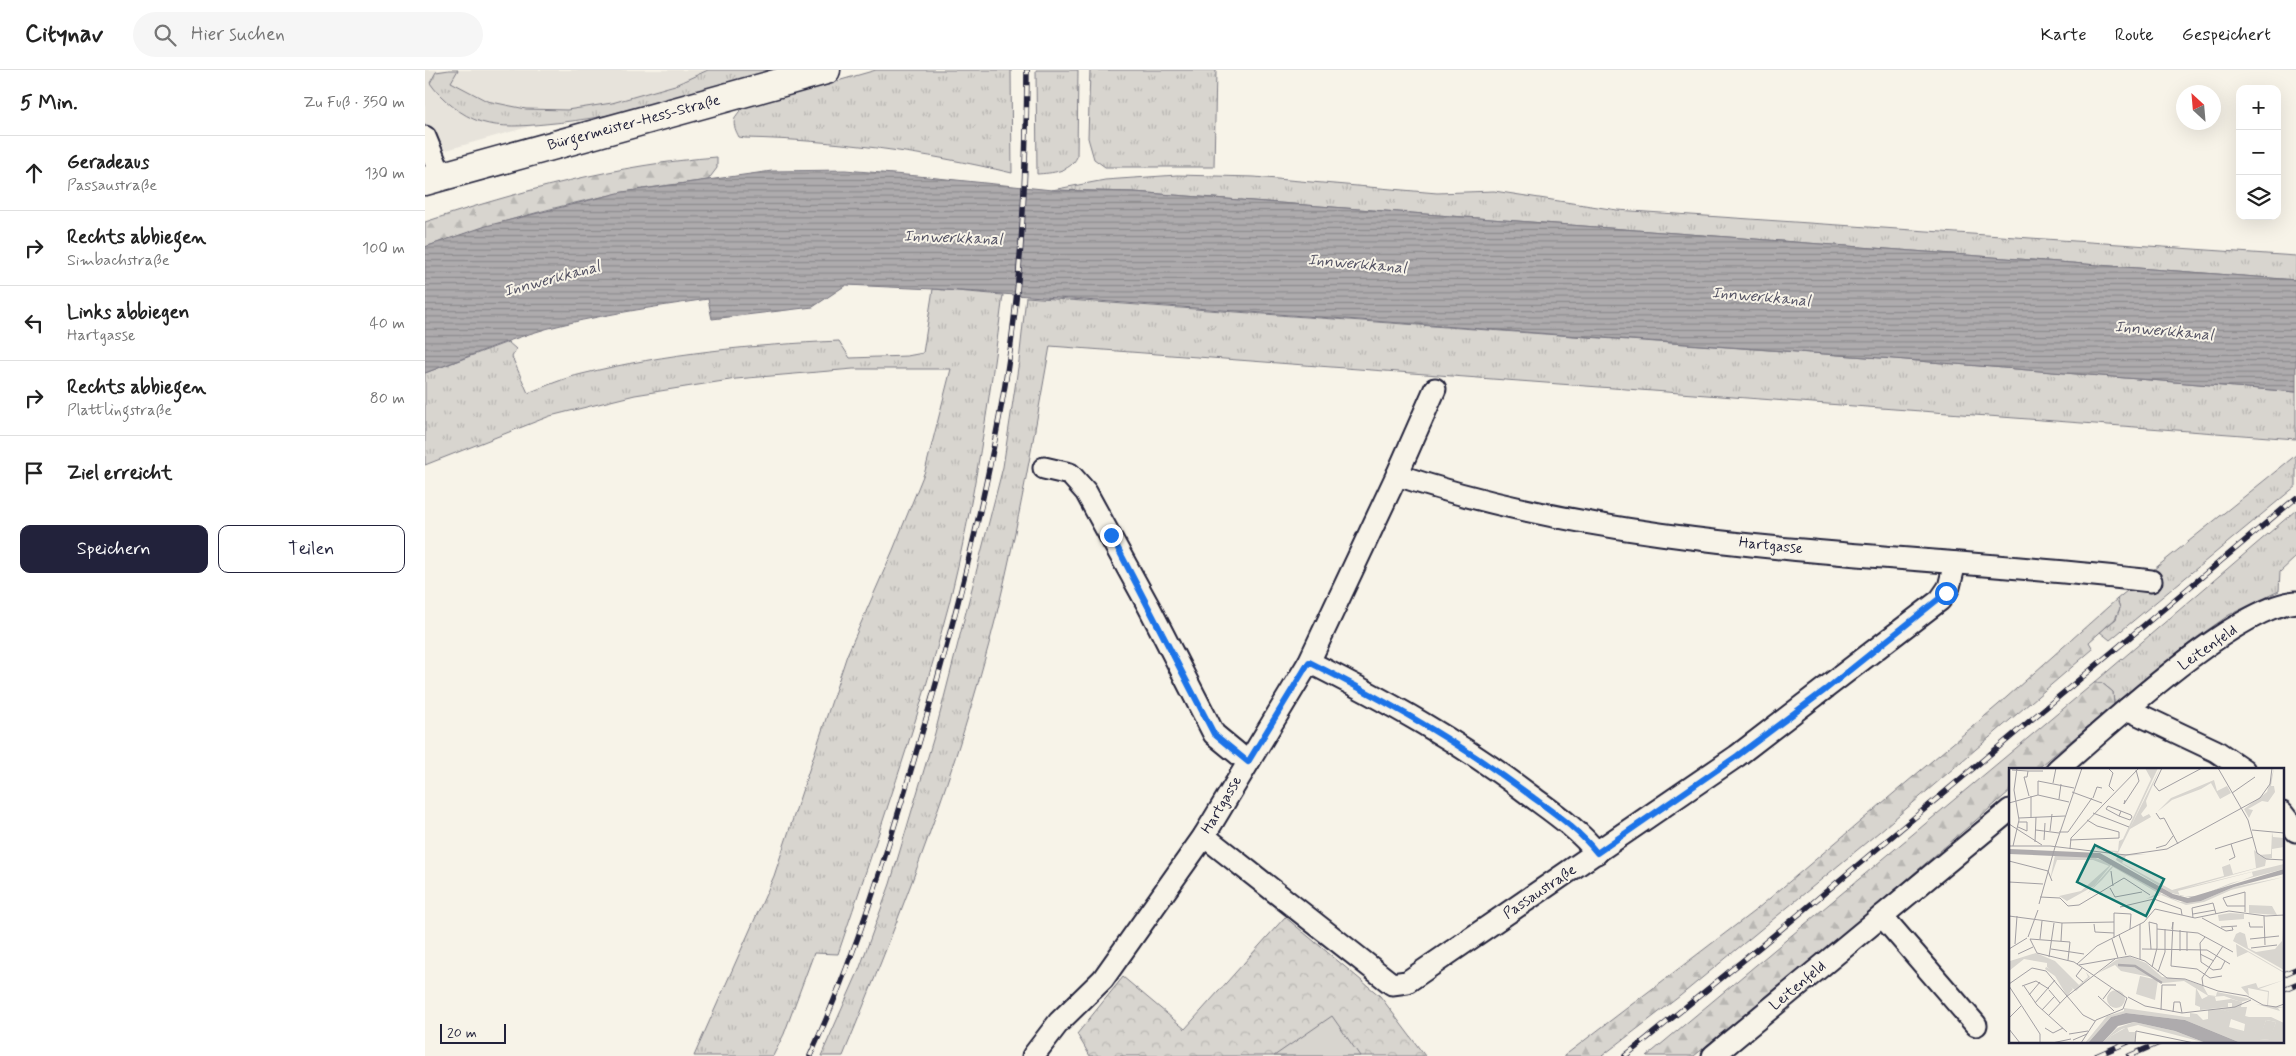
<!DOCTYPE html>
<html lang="de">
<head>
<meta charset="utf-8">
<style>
	body { margin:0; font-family:Mynerve,sans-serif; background:#f6f6f6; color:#222 }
	.controls { position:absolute; right:15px; top:15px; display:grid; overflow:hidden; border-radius:10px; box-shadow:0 5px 20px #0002 }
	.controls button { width:45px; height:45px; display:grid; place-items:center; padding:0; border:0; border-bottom:1px solid #e0e0e0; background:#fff; color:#222; font:25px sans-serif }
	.compass { position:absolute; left:1751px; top:15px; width:45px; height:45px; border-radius:50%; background:#fff; box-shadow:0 5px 20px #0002; rotate:334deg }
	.scale { position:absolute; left:15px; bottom:12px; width:66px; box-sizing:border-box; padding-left:5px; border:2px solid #22223b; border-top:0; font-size:14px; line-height:18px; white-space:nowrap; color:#22223b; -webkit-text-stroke:4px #f7f3e8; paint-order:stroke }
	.stop { position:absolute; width:15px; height:15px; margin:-11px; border:4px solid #1a73e8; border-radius:50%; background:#fff }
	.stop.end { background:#1a73e8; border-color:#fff; box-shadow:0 1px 5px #0008 }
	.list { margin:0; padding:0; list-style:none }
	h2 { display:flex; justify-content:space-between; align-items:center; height:65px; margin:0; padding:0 20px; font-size:21px }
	h2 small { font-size:16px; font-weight:400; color:#767676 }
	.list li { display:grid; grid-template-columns:32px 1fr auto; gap:15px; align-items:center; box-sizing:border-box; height:75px; padding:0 20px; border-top:1px solid #e0e0e0 }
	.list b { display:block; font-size:19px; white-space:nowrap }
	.list p { margin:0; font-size:16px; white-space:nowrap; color:#767676 }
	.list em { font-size:16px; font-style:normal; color:#767676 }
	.actions { display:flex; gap:10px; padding:15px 20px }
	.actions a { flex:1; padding:11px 0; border:1px solid #22223b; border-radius:10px; text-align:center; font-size:18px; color:#22223b }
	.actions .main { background:#22223b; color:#fff }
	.icon { flex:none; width:28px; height:28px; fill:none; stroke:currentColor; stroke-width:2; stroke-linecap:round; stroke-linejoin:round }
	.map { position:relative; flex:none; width:1871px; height:986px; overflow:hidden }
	header { display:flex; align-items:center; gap:30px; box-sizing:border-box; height:70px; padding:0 25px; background:#fff; border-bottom:1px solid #e0e0e0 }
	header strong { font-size:24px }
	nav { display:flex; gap:28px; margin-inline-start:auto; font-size:18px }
	.search { width:350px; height:45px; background:#f6f6f6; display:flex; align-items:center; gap:12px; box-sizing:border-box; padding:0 18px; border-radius:28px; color:#767676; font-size:19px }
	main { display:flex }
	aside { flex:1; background:#fff }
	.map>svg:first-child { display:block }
</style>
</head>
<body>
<header>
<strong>Citynav</strong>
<div class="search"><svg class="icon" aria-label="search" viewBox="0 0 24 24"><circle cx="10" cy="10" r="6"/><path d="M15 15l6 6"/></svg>Hier suchen</div>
<nav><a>Karte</a><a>Route</a><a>Gespeichert</a></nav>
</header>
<main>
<aside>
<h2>5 Min.<small>Zu Fuß · 350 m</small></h2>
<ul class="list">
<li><svg class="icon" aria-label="ahead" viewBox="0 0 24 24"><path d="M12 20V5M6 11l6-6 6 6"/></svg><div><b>Geradeaus</b><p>Passaustraße</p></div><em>130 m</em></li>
<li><svg class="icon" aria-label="right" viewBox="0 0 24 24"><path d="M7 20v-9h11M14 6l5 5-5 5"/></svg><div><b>Rechts abbiegen</b><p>Simbachstraße</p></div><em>100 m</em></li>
<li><svg class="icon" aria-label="left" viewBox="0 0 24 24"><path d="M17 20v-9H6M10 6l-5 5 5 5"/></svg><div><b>Links abbiegen</b><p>Hartgasse</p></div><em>40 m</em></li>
<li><svg class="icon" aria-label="right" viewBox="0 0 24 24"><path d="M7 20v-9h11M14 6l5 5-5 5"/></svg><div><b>Rechts abbiegen</b><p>Plattlingstraße</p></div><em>80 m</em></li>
<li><svg class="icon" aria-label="arrive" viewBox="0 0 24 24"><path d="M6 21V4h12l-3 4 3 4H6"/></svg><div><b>Ziel erreicht</b></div></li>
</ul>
<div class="actions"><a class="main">Speichern</a><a>Teilen</a></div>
</aside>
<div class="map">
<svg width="1871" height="986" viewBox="0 0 1871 986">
	<defs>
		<pattern id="grass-tufts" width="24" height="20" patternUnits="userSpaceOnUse" patternTransform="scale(1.25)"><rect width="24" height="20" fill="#d8d5cf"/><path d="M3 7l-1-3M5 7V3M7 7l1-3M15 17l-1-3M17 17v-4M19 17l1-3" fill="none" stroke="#b9b7b3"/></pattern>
		<pattern id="forest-firs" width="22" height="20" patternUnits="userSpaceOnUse" patternTransform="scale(1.25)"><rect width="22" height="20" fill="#d8d5cf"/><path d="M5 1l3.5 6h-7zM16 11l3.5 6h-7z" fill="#b9b7b3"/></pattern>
		<pattern id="park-crowns" width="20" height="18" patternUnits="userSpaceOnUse" patternTransform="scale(1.25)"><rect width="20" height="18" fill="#d8d5cf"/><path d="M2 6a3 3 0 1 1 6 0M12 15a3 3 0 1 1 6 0" fill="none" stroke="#b9b7b3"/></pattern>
		<pattern id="water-rules" width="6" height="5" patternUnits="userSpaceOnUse" patternTransform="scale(1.25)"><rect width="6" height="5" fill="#aeabad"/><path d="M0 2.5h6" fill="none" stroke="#8d8b8e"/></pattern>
	</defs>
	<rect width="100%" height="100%" fill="#f7f3e8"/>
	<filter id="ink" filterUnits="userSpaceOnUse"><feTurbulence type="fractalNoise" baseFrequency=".02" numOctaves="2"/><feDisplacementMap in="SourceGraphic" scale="10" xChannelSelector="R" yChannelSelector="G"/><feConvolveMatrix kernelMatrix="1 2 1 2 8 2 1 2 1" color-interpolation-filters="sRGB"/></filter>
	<g filter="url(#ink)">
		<polygon fill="#e7e3db" points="0,0 305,0 0,86"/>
		<g fill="url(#grass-tufts)" stroke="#7d7c85">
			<path d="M24,0H33L26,12L62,31L81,35L101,39L142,40L187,33L250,15L283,0H362C282,21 202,47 120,54C99,56 76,58 56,52C37,46 16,29 5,13L11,2Z"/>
			<path d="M451,0H586L587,103C499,82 411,70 320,68L314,67C307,54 307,48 318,38Z"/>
			<path d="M611,0H653L652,87C645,102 627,103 612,104Z"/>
			<polygon points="665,0 791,0 789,97 680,97 669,89 663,68"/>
			<polygon points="752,105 829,107 1012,123 1069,121 1192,140 1871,186 1871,210 709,122 627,120 680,110"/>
			<path d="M508,219L578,225C565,328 549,433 524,534C493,652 452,768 413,884L389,883L359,964L348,986H269L349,806L422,585L468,480L500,401L526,299H428L311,309L210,325L125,346L0,395V303L83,272L91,279L87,287L103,323C121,316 139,308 157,304C241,283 328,275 414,271L425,288L482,286L498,283Z"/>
			<path d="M601,227L1469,289L1871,322V369L625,276C609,366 593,457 571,547C533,697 477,843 418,986H396L434,900L465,814L510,663L578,397L594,291Z"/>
			<polygon points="1871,385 1871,416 1685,570 1675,562 1691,549 1695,538 1692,529"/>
			<polygon points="1871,440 1871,487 1855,502 1854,521 1804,545 1767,571 1689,635 1688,622 1677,613 1669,613"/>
		</g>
		<g fill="url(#forest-firs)" stroke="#7d7c85">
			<path d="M292,87V98L283,110C254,114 224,117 196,123C129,136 64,155 0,177V152C95,121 193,94 292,87Z"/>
			<polygon points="1692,529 1695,538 1690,549 1664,572 1668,579 1454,762 1255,926 1177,986 1139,986 1332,839 1573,635"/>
			<polygon points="1669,613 1677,613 1688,622 1689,635 1611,700 1585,700 1585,721 1381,896 1269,986 1222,986"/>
		</g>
		<polygon fill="url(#park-crowns)" stroke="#7d7c85" points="860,847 955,926 1000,986 665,986 652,964 698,907 760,959"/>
		<polygon fill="#d8d5cf" stroke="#7d7c85" points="907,946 935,986 849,986"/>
		<path fill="url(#water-rules)" stroke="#76747f" d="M420,100L493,106L627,120L709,122L1871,210V322L1469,289L508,219L421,215L388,237L287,249L283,229C235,236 187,243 140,254C92,265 46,286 0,303V177L61,156L197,122L347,101Z"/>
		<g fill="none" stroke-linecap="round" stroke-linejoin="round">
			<g stroke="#22223b" stroke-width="25">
				<g id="minor">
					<polyline points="0,67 16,106"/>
					<polyline points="619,398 645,404 661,422 724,537 789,664 823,692"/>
					<polyline points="972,405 1010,319"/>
					<path d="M884,592C962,631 1037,673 1106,726C1129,743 1154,760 1172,783"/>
					<polyline points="1702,639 1791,681 1819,700"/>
					<path d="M1632,700C1682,657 1809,537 1871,532"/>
					<polyline points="1857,743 1871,761"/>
					<polyline points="779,766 967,914 982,912 1312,686 1515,530 1524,517 1530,493"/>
					<polyline points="1457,846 1551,955"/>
					<path d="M608,986L634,952L678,909L779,766L884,592L972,405C1215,486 1475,481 1726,511"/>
					<polyline points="1288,986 1585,740"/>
				</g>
			</g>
			<g stroke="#22223b" stroke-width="31">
				<polyline id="secondary" points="0,111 401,0"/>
			</g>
			<use href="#minor" stroke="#f7f3e8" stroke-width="21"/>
			<use href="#secondary" stroke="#f7f3e8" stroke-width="28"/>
			<g stroke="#22223b" stroke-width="5.5">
				<g id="rail">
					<polyline points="1857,905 1871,899"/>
					<polyline points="1857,920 1871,914"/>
					<path d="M385,986C430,888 461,786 491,683C527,562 559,439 580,315C597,211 601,105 602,0"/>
					<polyline points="1200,986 1336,876 1871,428"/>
					<polyline points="1671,986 1703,972"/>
					<polyline points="1704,986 1736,972"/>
				</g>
			</g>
			<use href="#rail" stroke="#f7f3e8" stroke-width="4" stroke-dasharray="11" stroke-linecap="butt"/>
		</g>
	</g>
	<g fill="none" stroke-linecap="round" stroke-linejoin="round" filter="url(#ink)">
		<path stroke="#1a73e8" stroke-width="6" d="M686,465L789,664L823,692L884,592C962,631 1037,674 1106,726C1129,743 1154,760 1172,783L1312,686L1400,620L1521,523"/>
	</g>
	<g text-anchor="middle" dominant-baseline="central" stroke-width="4" stroke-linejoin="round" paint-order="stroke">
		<g font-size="15" fill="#22223b" stroke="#f7f3e8">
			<text transform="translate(209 53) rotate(-15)">Bürgermeister-Hess-Straße</text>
			<text transform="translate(1346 476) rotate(6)">Hartgasse</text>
			<text transform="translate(1783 578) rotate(-35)">Leitenfeld</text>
			<text transform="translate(797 735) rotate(-59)">Hartgasse</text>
			<text transform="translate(1115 822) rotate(-34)">Passaustraße</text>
			<text transform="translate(1373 916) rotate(-40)">Leitenfeld</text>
		</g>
		<g font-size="16" font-style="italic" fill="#535263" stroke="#f7f3e8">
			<text transform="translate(528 168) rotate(2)">Innwerkkanal</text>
			<text transform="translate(932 194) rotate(5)">Innwerkkanal</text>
			<text transform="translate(127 209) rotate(-15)">Innwerkkanal</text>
			<text transform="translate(1336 227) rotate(5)">Innwerkkanal</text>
			<text transform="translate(1739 261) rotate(5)">Innwerkkanal</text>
		</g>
	</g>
	<g transform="translate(1584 698)">
		<rect width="275" height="275" fill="#f7f3e8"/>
		<path d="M136,0H149L121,60L151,0L137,33L138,38L132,46L134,49L140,46L142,49L121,61L109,85L92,82L88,81L86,77L92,82L109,83L110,73L114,71L142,11ZM265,0L262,18H265L266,24L259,34L253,33L239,41L244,42L240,50L235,41L258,24ZM205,12L208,23L218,18L222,25L211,31L202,15L192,21L163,32L148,44L162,30ZM263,64L264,69L275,70V79L263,81V90L257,91L250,87L262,86ZM245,82L257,92L256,98L176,120L275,96V101L222,115L185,130L162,125L107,92L109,86H137L117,88L113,95L163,122L215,108L213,99L221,96L224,106L247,100ZM243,104L244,108L190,128H171L169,123ZM46,87L84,89L103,96L85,118L58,133L50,128L72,123L100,98L84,92H48L41,112ZM104,97L153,125L149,127L154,126L171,134L192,133L225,119L275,109L222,122L195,134L177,137L152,127L137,131L149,125L104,99L93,112L78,126ZM240,137L263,138L268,147L240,145ZM273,159L275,202L224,173L227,166L231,164L236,166L239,180L247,184L266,181L273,173ZM227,176L275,204V205L239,184L228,189ZM131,208L149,212L146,232L127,226ZM275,212L250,221L260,223L259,238L275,239L269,240L271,243L247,236L258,238L259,224L239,220L240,228L232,219L247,215L249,220ZM187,220L193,231L199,228L206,229L207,233L222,231L233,234L232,239H238L236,249L211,241L223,239V235H219V239L191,242V239L186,237ZM257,252L267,254L261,272L250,271Z" fill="#d8d5cf" fill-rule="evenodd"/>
		<path d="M27,185L46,193L70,217L79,209L77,204L81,209L67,223L38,199V195L15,191L0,203L1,193ZM119,188L137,195L153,209L175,211L194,218L199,227L207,228L208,224L242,231L232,234L215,228L201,229L175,213L154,215L146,210L112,203L106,197L89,205L107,192ZM115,240L177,249H181V245L188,246L194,252L199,251V242L211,241L240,249H262L275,255V275H232L176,252L117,245L102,249L79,275H76L98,248L115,243ZM222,251L236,256L235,263L220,259ZM257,252L267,254L260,272L251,271ZM125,254L166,263L197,275L129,257L113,261L102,268L100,275H93L108,260Z" fill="#d8d5cf" fill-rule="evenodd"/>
		<path d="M98 231a9 9 0 1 1 18 0a9 9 0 1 1-18 0Z" fill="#d8d5cf"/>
		<path d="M37,199L54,208L64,221L58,228L46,208L36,201Z" fill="#d8d5cf"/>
		<path d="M221,145L235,146V151L210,153L209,147Z" fill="#d8d5cf"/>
		<path d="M118,259L120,264H126V275H99L102,268Z" fill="#d8d5cf"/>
		<path d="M0,81L91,85L164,126L179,130L275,101V106L225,119L192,133L178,135L162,130L89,90L0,86ZM117,245L176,252L232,275H197L166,263L125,254L109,258L93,275H79L102,249Z" fill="#aeabad"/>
		<path fill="none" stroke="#aeabad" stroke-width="2.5" d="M109,197L126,198L153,215"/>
		<path fill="none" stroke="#a29fa3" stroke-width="1" d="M99,0L104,5L100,18L105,23M153,0L145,17L150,23L193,0M209,0L239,52L248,85L257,91L275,92M3,2L19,3M44,15L47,0M63,24L93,35M223,25L246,9M29,27V13L65,20M20,28L15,9H18L19,3H34M22,28V50M84,30L88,19L93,20M50,31L52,16M116,32L115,36L130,13L127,2M0,35L29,27L60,34M84,45L120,59M147,45L151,51L155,50L169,76M110,48L121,52L123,49L122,47L99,38L97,41L110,48L112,43M10,50L56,48M0,56L33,77M9,59L18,63V54H10M27,62L50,65M243,62L275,65M41,63L43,46M50,64H59L83,30M35,72L36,55M61,72L110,70V64L88,58L78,52M26,74L27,49M0,78H41L117,87L158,81L251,30L261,16L263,0M4,78L10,52L5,22L8,0M46,79L73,0M147,80L157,77L164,68M61,81L62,70L130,0M206,81L244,69M220,92L226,89L222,76M0,93L39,103L43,113M102,103L104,118M0,114L34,116M101,120L106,129L133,124M31,129L51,130L59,138L70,137L115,110L141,127M30,136L46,79M111,139L145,131L172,141L173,147M236,144V124L214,130L218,138H236M184,146L206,142M0,148L53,155L105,154M255,148L256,177M184,150L183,140L204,135L207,146M193,150L217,163L224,162L223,159M140,154L148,156V180L143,199M140,154L142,181M240,154L241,159H254M85,156L86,164L105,165M131,156V191M212,159L228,158M148,161L189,165L224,184M163,161L164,154L162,198L188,201L201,210L213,208M178,164V183M110,167L117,187M19,169L29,142M196,169L191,175L192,194L204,202L212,201L216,193M105,170V145L122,146L121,161M21,171L28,185L65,194L118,230M21,171L61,174L59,192M31,171L33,153M103,171L109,190M241,171L270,168M52,173L53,155M6,176L8,148M242,180L268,177M0,181L18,170M42,181L75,186M133,181L198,182L221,196M171,183V162M9,186L24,179M191,186L205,193M40,189L45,155M68,196L88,178L135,154L146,141L186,150L220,143L257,148L275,147M70,197L121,188L136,193L158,210L176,211L209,223L238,228L254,237L267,239L275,236M73,200L67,208L74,214M149,204L156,184V161M0,216L23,200L37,203L74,247L86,253M0,218L31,266V275M13,218L27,213L40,221M15,218L28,237L58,264M194,218L193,210L214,178M40,222L51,235M20,227L31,214M89,228L105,243M119,229L136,238L173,245L226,239L242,232M94,231L103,219M26,235L46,212M33,242L45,229M152,242L153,217H167M164,244L165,234H171L173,245M40,247L57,229L106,191M0,250L12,238M36,260L44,265L54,260M0,261L11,275M60,266L79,263M64,272L78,266M43,275L62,271M72,275L87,252L114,241L118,230M126,275L127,263L185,275"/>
		<path fill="#0f766e" fill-opacity="0.15" stroke="#0f766e" stroke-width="2.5" d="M86,77L155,111L137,148L68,114Z"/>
		<rect width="275" height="275" fill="none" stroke="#22223b" stroke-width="2.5"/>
	</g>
</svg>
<div class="controls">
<button>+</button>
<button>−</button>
<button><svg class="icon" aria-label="layers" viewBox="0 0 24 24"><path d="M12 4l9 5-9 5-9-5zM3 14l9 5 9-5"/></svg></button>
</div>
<svg class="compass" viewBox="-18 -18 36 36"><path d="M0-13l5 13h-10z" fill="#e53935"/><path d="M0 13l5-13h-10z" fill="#767676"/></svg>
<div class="scale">20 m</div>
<div class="stop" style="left:1521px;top:523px"></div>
<div class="stop end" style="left:686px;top:465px"></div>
</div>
</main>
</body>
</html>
